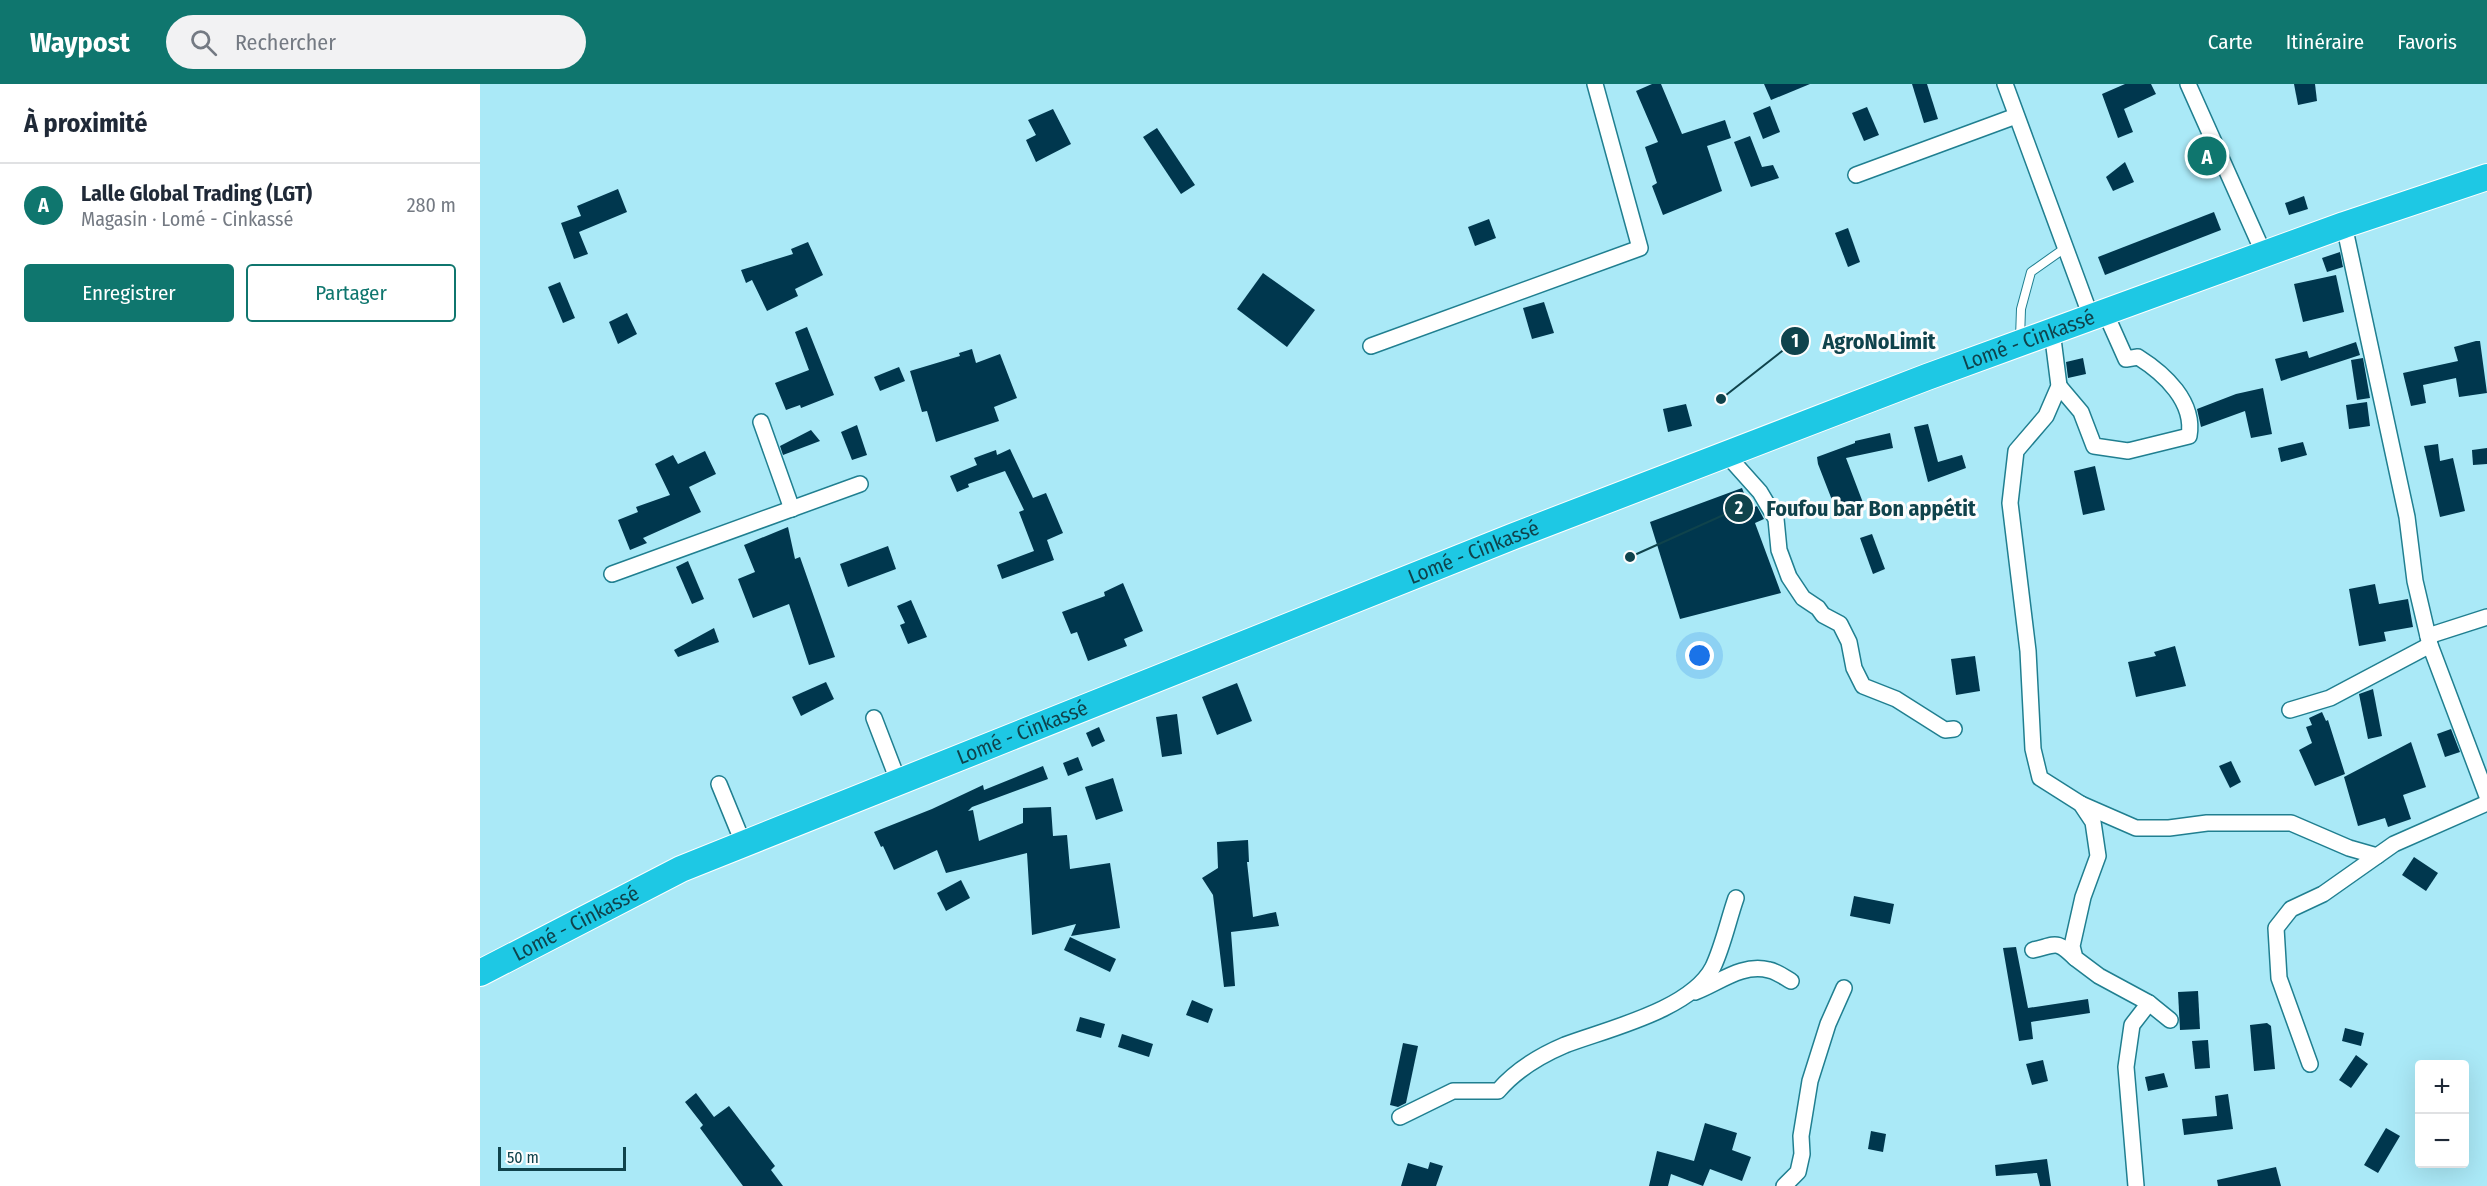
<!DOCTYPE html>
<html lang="fr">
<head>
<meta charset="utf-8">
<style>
	body { margin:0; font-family:"Fira Sans Condensed",sans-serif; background:#f2f2f3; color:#1f2937 }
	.controls { position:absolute; right:18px; bottom:18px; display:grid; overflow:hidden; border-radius:6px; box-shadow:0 6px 24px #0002 }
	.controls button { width:54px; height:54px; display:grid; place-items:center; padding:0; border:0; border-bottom:2px solid #e0e1e3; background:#fff; color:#1f2937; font:30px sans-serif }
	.scale { position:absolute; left:18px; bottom:15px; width:128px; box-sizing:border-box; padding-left:6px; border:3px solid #0f434c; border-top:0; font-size:16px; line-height:21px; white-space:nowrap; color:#0f434c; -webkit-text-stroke:4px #fdfdfd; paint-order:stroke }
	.you { position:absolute; left:1220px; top:572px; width:21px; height:21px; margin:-15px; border:4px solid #fff; border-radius:50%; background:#1a73e8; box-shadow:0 0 0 9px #1a73e833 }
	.badge { display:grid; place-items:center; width:39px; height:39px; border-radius:50%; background:#0f766e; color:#fff; font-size:20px; font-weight:700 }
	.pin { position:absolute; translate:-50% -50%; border:3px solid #fff; box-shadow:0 2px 6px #0006 }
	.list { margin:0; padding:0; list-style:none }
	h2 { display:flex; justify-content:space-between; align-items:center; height:78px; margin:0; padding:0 24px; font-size:26px }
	h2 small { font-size:20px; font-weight:400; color:#747a83 }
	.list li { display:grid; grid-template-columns:39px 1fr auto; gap:18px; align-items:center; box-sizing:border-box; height:84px; padding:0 24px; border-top:2px solid #e0e1e3 }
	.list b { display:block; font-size:22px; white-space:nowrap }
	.list p { margin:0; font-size:20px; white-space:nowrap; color:#747a83 }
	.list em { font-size:20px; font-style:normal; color:#747a83 }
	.actions { display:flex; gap:12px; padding:18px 24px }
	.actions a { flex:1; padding:14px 0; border:2px solid #0f766e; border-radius:6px; text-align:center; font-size:21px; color:#0f766e }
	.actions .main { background:#0f766e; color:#fff }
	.icon { flex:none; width:33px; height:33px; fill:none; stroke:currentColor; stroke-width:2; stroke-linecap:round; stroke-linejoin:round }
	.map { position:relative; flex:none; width:2007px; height:1102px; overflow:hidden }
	header { display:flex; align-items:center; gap:36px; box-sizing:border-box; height:84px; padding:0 30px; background:#0f766e; color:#fff }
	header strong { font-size:28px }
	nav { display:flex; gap:33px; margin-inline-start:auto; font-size:21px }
	.search { width:420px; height:54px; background:#f2f2f3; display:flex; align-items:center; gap:15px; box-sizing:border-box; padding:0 21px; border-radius:33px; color:#747a83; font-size:22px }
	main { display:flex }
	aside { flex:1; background:#fff }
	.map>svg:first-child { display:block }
</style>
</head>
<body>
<header>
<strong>Waypost</strong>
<div class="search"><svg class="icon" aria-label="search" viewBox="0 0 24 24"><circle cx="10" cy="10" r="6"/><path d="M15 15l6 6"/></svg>Rechercher</div>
<nav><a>Carte</a><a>Itinéraire</a><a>Favoris</a></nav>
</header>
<main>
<aside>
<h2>À proximité<small></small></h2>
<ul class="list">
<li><span class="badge">A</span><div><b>Lalle Global Trading (LGT)</b><p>Magasin · Lomé - Cinkassé</p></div><em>280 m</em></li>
</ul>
<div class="actions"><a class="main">Enregistrer</a><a>Partager</a></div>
</aside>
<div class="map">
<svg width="2007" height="1102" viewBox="0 0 2007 1102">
	<rect width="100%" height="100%" fill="#aae9f7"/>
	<g fill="#00374e">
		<polygon points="1172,0 1181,0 1202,50 1245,36 1251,54 1227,62 1242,107 1183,131 1172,102 1177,99 1165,63 1178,58 1156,7"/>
		<polygon points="1284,0 1330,0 1291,16"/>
		<polygon points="1432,0 1447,0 1458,35 1444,39"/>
		<polygon points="1645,0 1671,0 1676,10 1644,25 1653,48 1638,54 1622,10"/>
		<polygon points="1814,0 1835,0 1837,17 1818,21"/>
		<polygon points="1290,22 1300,48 1283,55 1273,29"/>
		<polygon points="1387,23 1399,51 1384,57 1372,29"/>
		<polygon points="573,25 591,60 556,78 546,56 556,51 548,36"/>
		<polygon points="677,44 715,101 701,110 663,53"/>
		<polygon points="1270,52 1282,83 1293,81 1299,94 1271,103 1254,58"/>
		<polygon points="1645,78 1654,98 1633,107 1626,93"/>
		<polygon points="138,105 147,128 99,148 108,170 94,175 81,139 101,132 97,122"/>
		<polygon points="1824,112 1828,125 1809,131 1805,119"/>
		<polygon points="1734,128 1741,146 1625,191 1618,173"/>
		<polygon points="1009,135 1016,154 995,162 988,143"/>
		<polygon points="1368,144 1380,178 1368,183 1355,149"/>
		<polygon points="328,158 343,191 315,205 318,212 287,227 272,196 266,199 261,186 313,170 311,165"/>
		<polygon points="1860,168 1863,183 1847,188 1842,174"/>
		<polygon points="783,189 835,226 807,263 757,225"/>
		<polygon points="1856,191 1864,228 1823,238 1814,200"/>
		<polygon points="80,198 95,234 83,239 68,203"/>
		<polygon points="1064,218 1074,249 1052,255 1043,224"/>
		<polygon points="147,229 157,250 138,260 129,238"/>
		<polygon points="327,243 354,311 321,324 320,321 306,326 295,299 329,286 315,248"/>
		<polygon points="1996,257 2000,257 2007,309 1979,313 1976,294 1943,301 1946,319 1931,322 1923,289 1978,277 1974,263"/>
		<polygon points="1876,258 1880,271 1801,297 1795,275 1827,267 1829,274"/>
		<polygon points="492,265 496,279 520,270 537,314 514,323 519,337 456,358 447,327 442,328 430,287 480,272 479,269"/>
		<polygon points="1603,274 1606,290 1588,294 1586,278"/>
		<polygon points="1883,274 1890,314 1877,316 1871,276"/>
		<polygon points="419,283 425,297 400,307 394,293"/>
		<polygon points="1783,304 1792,350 1771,354 1765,327 1721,343 1717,325 1756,310"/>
		<polygon points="1887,318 1890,342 1869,345 1866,321"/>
		<polygon points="1206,320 1212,342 1188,348 1183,325"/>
		<polygon points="1448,340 1458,378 1482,371 1486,384 1448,398 1434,343"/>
		<polygon points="377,341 387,371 372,376 361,348"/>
		<polygon points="331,346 340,357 303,371 300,362"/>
		<polygon points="1410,349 1413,364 1366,374 1385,424 1359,434 1338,380 1337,373 1375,359 1375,357"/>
		<polygon points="1823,358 1827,371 1801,378 1798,364"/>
		<polygon points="1958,360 1960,377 1973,374 1985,427 1960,433 1944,362"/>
		<polygon points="2007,364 2007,380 1993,381 1992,366"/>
		<polygon points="530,365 553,414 566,409 583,449 567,456 574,476 522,495 517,481 554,467 539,428 544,426 525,387 488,400 489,403 477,408 470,392 497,381 494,374 516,366 517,371"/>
		<polygon points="225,367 236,390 209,403 221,428 163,454 167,459 150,466 138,436 158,428 156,423 190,411 175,380 193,371 198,380"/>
		<polygon points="1615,382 1625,426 1603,431 1594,387"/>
		<polygon points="1262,404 1270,425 1277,422 1284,435 1275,439 1301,509 1200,535 1170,438"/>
		<polygon points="308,443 315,475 320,473 355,573 329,581 309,520 273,534 258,495 275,488 264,461"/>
		<polygon points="1392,450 1405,485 1393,490 1380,454"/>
		<polygon points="408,462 416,485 368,503 360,480"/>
		<polygon points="208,477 224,515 212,520 196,483"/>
		<polygon points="643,499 663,547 644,555 647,562 608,577 597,548 591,550 582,528 625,512 624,508"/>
		<polygon points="1895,500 1899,520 1928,515 1933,543 1904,548 1906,557 1879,562 1869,505"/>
		<polygon points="431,516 447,553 428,560 420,541 425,539 417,522"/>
		<polygon points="234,544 239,558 198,573 194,566"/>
		<polygon points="1695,562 1706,602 1656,613 1648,578 1676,572 1674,568"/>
		<polygon points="1495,572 1500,607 1476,611 1471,575"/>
		<polygon points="346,598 354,615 321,632 312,613"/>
		<polygon points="757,599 772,637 737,651 722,613"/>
		<polygon points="1893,605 1902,652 1888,655 1879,610"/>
		<polygon points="1842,628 1846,637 1848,636 1865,690 1835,702 1819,666 1832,659 1826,643 1832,641 1829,634"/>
		<polygon points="697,630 702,670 682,673 676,633"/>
		<polygon points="619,643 625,657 612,663 606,649"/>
		<polygon points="1971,645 1980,668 1965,673 1957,650"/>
		<polygon points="1931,658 1946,703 1923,711 1931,735 1908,743 1905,734 1878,742 1864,693"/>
		<polygon points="598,673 603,686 588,692 583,679"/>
		<polygon points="1751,677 1761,698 1750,704 1739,682"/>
		<polygon points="563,682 568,695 492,723 488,727 493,726 499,757 543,739 543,724 571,723 573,752 587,751 590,785 630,779 640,844 591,852 596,840 552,851 547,769 466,789 457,766 414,786 403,762 401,763 394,748 452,725 503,701 504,706"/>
		<polygon points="633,694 643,727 616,736 605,703"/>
		<polygon points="768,756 769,778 767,778 773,833 796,828 799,842 751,848 755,902 744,903 733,811 722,794 738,784 737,758"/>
		<polygon points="1934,773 1958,789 1946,807 1922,791"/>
		<polygon points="481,796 490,814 466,827 457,809"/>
		<polygon points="1374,812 1414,820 1410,840 1370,832"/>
		<polygon points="590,853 636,875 630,888 584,866"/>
		<polygon points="1536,863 1548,924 1608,915 1610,929 1551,938 1553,955 1539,957 1523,864"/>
		<polygon points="1718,907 1720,945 1700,946 1698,908"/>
		<polygon points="712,916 733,925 728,939 706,931"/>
		<polygon points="600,933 625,940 621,954 596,947"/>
		<polygon points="1787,939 1791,942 1795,985 1774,987 1770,941"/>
		<polygon points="1865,944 1884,949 1881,962 1862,957"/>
		<polygon points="642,950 673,960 669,973 638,963"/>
		<polygon points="1728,956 1730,984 1715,985 1712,957"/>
		<polygon points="923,959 938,962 926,1019 918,1023 910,1021"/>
		<polygon points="1876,971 1888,980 1871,1004 1859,996"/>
		<polygon points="1563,976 1568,997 1552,1001 1546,980"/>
		<polygon points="1684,989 1688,1003 1668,1007 1665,993"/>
		<polygon points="216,1009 234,1033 249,1022 295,1082 291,1086 303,1102 263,1102 220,1044 223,1041 205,1018"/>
		<polygon points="1748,1010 1753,1045 1704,1051 1702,1035 1737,1032 1735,1012"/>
		<polygon points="1225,1039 1257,1049 1252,1066 1271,1073 1262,1097 1230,1085 1223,1102 1191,1090 1188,1102 1169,1102 1177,1067 1214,1077"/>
		<polygon points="1906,1044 1920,1052 1898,1089 1884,1081"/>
		<polygon points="1391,1047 1406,1050 1403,1068 1388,1065"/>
		<polygon points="1567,1075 1571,1102 1560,1102 1557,1089 1516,1092 1515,1081"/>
		<polygon points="950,1078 963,1082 956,1102 921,1102 928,1079 948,1085"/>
		<polygon points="1796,1083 1801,1102 1738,1102 1737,1096"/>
	</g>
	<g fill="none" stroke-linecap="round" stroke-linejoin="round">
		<g stroke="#207f90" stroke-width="10">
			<polyline id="lane" points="1540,254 1541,225 1551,188 1585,164"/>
		</g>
		<g stroke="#207f90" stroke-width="18">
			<g id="street">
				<polyline points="1525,0 1611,233"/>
				<polyline points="1708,0 1784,170"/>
				<polyline points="1376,91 1536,32"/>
				<polyline points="1864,141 1927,433 1935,497 1950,561 2007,712"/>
				<polyline points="1572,247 1579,302 1566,332 1536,367 1530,419 1548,567 1553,665 1560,694 1601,720 1613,738 1618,772 1603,813 1592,862 1595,874 1619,892 1669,919 1690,936"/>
				<polyline points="891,262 1160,164 1115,0"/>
				<path d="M1579,302L1601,328L1614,362L1648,367L1709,352C1715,318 1685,290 1658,273L1646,275L1625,228"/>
				<polyline points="281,338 312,425"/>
				<polyline points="1246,370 1280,408 1296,435 1299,466 1309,493 1323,514 1338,524 1343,531 1360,540 1369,558 1374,584 1383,602 1416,615 1465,646 1474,645"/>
				<polyline points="132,490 380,400"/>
				<polyline points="1948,552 2007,533"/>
				<polyline points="1810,626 1850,614 1950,561"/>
				<polyline points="394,634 419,699"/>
				<polyline points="239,700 264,761"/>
				<polyline points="1601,720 1656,744 1689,744 1727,739 1811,739 1869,764 1897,772"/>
				<path d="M1553,866C1576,861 1576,855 1595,874"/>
				<path d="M1215,908C1239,899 1262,879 1289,886C1296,887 1304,893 1311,897"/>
				<polyline points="1830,980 1799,894 1796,844 1811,825 1843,810 1914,760 2007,719"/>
				<path d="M920,1033L973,1007H1018C1036,986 1059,972 1085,961C1127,945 1211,926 1233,883C1243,862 1248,837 1256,814"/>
				<polyline points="1304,1102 1318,1088 1322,1070 1321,1052 1330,997 1348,940 1364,904"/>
				<polyline points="1656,1102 1646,983 1652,941 1669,919"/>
			</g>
		</g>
		<g stroke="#fff" stroke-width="28">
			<g id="highway">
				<path id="s1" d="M0,889L201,785L1034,452L1447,293L1864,141L2007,93"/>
			</g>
		</g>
		<use href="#lane" stroke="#fff" stroke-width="8"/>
		<use href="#street" stroke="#fff" stroke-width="15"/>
		<use href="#highway" stroke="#1ec8e4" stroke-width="26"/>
	</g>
	<g text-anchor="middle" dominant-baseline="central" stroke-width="6" stroke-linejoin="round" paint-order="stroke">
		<g font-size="21" fill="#0f434c" stroke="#fdfdfd">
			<text stroke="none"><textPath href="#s1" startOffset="1674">Lomé - Cinkassé</textPath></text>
			<text stroke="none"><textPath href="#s1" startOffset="1080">Lomé - Cinkassé</textPath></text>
			<text stroke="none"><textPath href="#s1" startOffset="594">Lomé - Cinkassé</textPath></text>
			<text stroke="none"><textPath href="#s1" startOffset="108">Lomé - Cinkassé</textPath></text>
		</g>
	</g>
	<path fill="none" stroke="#0f434c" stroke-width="2" d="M1241 315L1315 257M1150 473L1259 424"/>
	<g fill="#0f434c" stroke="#fdfdfd" stroke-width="2">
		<circle cx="1241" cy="315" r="6"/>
		<circle cx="1150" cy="473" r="6"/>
		<circle cx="1315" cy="257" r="15"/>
		<circle cx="1259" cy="424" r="15"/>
	</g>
	<g font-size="18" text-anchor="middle" font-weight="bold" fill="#fff">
		<text x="1315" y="263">1</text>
		<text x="1259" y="430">2</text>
	</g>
	<g font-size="22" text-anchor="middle" font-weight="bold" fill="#0f434c" stroke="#fdfdfd" stroke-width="6" stroke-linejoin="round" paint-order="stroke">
		<text x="1399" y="265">AgroNoLimit</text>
		<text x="1391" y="432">Foufou bar Bon appétit</text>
	</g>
</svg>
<div class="controls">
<button>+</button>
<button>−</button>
</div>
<div class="scale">50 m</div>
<div class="you"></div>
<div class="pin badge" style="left:1727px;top:72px">A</div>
</div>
</main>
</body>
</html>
